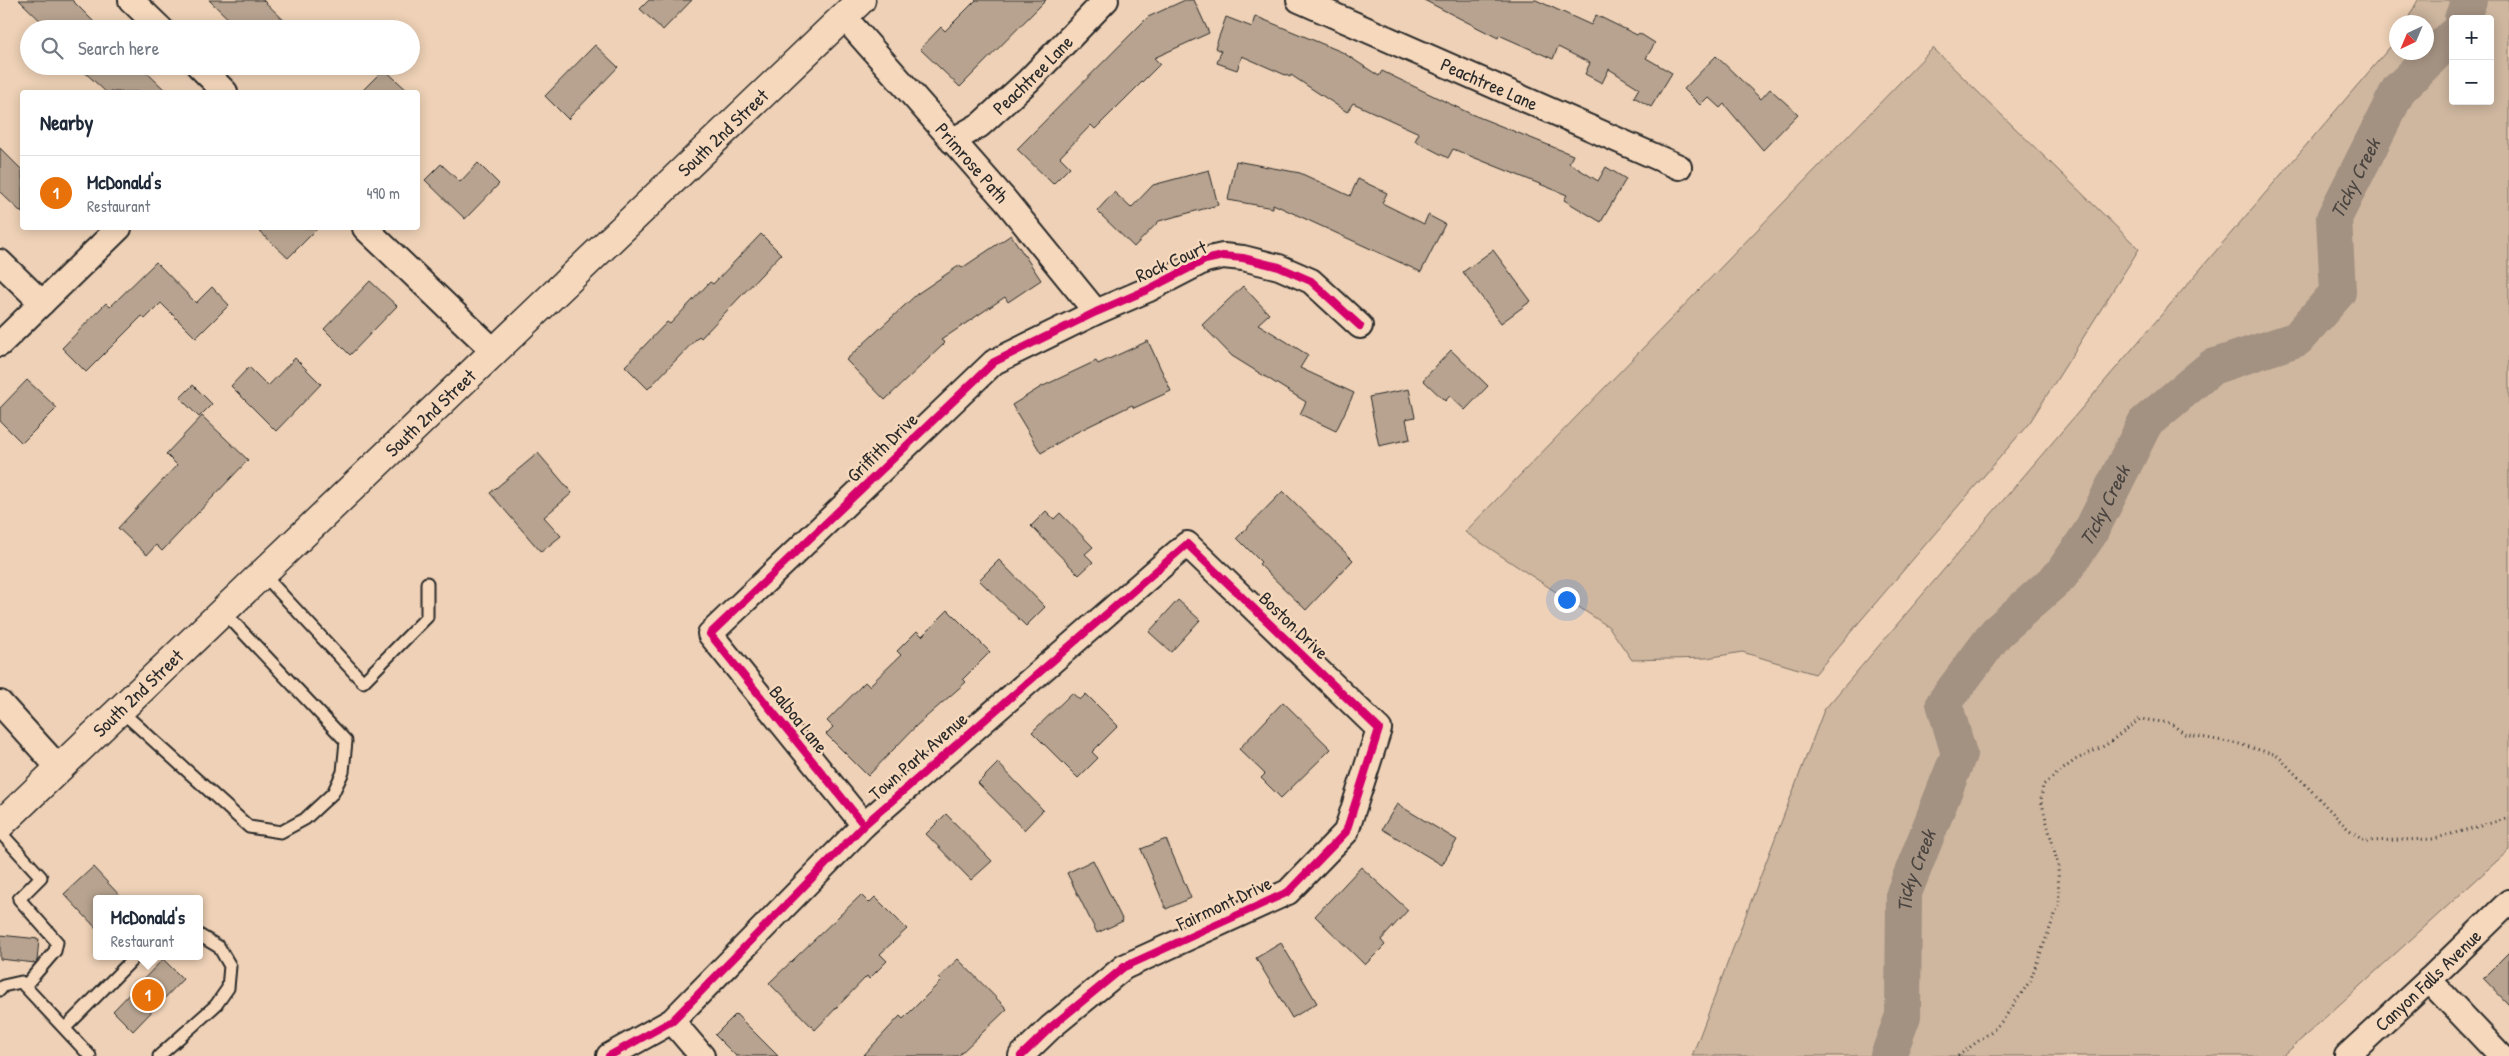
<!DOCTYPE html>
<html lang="en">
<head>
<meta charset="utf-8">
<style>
	body { margin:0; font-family:"Patrick Hand",sans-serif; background:#f6f6f7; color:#1f2937 }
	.controls { position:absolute; right:15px; top:15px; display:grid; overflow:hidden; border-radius:5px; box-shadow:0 2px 12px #0003 }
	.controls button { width:45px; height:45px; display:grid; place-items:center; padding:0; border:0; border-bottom:1px solid #e0e1e3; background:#fff; color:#1f2937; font:25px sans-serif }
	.compass { position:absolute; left:2389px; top:15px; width:45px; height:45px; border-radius:50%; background:#fff; box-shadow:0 2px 12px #0003; rotate:224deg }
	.you { position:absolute; left:1566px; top:599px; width:18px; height:18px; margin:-12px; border:4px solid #fff; border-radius:50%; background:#1a73e8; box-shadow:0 0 0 8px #1a73e833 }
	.badge { display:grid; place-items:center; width:32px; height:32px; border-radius:50%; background:#2b2b2b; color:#fff; font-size:16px; font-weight:700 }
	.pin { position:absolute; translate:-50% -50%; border:2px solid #fff; box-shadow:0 1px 5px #0006 }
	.popup { position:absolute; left:93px; top:895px; width:110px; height:65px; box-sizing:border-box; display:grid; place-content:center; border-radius:5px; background:#fff; filter:drop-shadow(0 1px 4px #0005); font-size:16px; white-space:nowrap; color:#747a83 }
	.popup b { font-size:19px; color:#1f2937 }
	.popup::after { content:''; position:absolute; left:50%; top:100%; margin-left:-10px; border:10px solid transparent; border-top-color:#fff }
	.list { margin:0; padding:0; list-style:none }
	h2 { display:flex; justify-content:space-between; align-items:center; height:65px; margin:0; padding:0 20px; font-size:21px }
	h2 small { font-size:16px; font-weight:400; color:#747a83 }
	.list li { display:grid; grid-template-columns:32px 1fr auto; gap:15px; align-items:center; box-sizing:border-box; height:75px; padding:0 20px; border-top:1px solid #e0e1e3 }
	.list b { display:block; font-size:19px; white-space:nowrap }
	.list p { margin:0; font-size:16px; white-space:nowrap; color:#747a83 }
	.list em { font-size:16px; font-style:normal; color:#747a83 }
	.icon { flex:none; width:28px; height:28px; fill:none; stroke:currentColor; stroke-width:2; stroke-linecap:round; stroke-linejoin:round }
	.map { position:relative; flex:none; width:2509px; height:1056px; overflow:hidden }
	.search { position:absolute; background:#fff; box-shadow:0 2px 12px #0003; left:20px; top:20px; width:400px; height:55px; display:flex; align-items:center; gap:12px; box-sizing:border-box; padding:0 18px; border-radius:28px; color:#747a83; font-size:19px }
	.panel { position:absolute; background:#fff; box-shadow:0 2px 12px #0003; left:20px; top:90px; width:400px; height:140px; border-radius:5px }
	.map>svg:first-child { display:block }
</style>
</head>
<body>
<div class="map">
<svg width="2509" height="1056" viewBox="0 0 2509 1056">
	<rect width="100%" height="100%" fill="#eed1b6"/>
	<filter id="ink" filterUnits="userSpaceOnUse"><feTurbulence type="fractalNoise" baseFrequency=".02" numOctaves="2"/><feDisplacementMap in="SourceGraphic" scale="10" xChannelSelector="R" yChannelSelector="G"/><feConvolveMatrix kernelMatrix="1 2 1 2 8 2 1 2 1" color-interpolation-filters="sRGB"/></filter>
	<g filter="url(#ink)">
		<g fill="#ceb69f" stroke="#7c7065" fill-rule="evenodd">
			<path d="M2418,0H2509V850L2283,1056H1692L1824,710L2396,40V52H2426V22H2406ZM2453,19H2490V101H2453Z"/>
			<polygon points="1933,48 2139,249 2030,422 1815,674 1742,652 1707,658 1632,660 1609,627 1465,532"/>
		</g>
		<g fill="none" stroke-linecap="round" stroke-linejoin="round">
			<g stroke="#a39181" stroke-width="36">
				<polyline points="2462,19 2469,0"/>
				<path id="s1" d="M1888,1056L1903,1016L1904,893L1959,754L1944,703L1996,633L2061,575L2090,533L2145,423L2212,367L2297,339L2338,292L2334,218L2399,89L2453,36"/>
			</g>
		</g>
		<g fill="#b7a38f" stroke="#2b2b2b">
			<polygon points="19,0 72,0 101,29 49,29"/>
			<polygon points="209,0 263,0 293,29 239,29"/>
			<polygon points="649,0 692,0 663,30 640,9"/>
			<polygon points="976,0 1046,0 960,87 920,49 941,27 945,31"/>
			<polygon points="1185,0 1194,0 1209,33 1154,58 1160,64 1095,129 1091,125 1060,157 1070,167 1053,184 1017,149 1148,17"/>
			<polygon points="1424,0 1536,0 1591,25 1596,15 1637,35 1639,33 1655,43 1646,58 1672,73 1651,107 1634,97 1639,88 1609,69 1602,83 1585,74 1590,63 1558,47 1553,59 1499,35 1498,38"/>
			<polygon points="1255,16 1342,52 1379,76 1382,71 1471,114 1573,155 1569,163 1598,181 1606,167 1626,179 1601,222 1564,200 1567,195 1453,149 1448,158 1415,141 1419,133 1353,103 1347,112 1291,75 1290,77 1242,56 1237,70 1217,63 1221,51 1215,48 1226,17 1252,27"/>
			<polygon points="595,45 618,67 568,119 545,96"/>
			<polygon points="1716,56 1761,99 1770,89 1798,114 1763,150 1724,104 1720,108 1708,97 1700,105 1684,89"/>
			<polygon points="78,66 140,66 167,92 106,92"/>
			<polygon points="384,69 409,92 361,92"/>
			<polygon points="0,148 22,170 22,213 0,192"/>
			<polygon points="1236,161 1300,173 1350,196 1358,179 1387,193 1382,203 1424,224 1428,215 1445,224 1421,272 1273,204 1273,208 1228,200"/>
			<polygon points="478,163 499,184 465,219 425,180 441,164 460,182"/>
			<polygon points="1209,170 1218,205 1159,221 1134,247 1097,211 1114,192 1131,208 1153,185"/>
			<polygon points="256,228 318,228 288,258"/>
			<polygon points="761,234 781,254 701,338 699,336 648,389 625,366 667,322 670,324 710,282 713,284"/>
			<polygon points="1011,235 1041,280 1008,302 1005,297 941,340 945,343 885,400 846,360 917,294 960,265 962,268"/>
			<polygon points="1493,250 1531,301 1501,323 1463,272"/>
			<polygon points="156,262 196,303 212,287 229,305 196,338 161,303 145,319 142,316 86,372 62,348 106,303 110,307"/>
			<polygon points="370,281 397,306 350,355 324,329"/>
			<polygon points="1243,286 1269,314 1258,324 1308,355 1300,368 1354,393 1336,431 1300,414 1306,402 1232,356 1202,325"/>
			<polygon points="1148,341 1171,391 1134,408 1132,405 1073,434 1041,453 1012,405 1041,387 1096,361 1098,364"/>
			<polygon points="1451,350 1488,386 1465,410 1450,396 1445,401 1423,380"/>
			<polygon points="295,358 321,384 276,431 231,386 249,367 268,386"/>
			<polygon points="27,380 57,408 22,443 0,421 0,408"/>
			<polygon points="193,385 212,404 199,417 180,398"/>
			<polygon points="1409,389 1415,417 1406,419 1410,439 1379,446 1369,397"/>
			<polygon points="202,416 248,460 162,551 156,545 147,555 118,528 177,465 166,454"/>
			<polygon points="538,453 572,493 544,517 561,536 541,552 490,493"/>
			<polygon points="1283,491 1353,560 1306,610 1259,564 1261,562 1237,538"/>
			<polygon points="1046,511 1054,519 1060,513 1093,547 1085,554 1093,562 1079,575 1031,526"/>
			<polygon points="999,560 1045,607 1026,626 979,580"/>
			<polygon points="1178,600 1200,620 1171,652 1149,632"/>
			<polygon points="948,610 990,652 963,679 966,682 917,725 868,776 826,734 833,727 827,721 865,682 869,686 901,655 897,651 917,631 922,636"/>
			<polygon points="1072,693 1080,700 1086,694 1118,726 1092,752 1098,758 1078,778 1032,732"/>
			<polygon points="1283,702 1331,749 1281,798 1261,778 1265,774 1239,749"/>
			<polygon points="998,763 1043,810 1024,830 978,783"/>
			<polygon points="1397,804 1457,840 1442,865 1382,829"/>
			<polygon points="946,814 992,861 971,880 926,834"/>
			<polygon points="1166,839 1191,898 1166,909 1141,849"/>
			<polygon points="1093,860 1123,921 1097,933 1067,873"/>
			<polygon points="93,867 123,899 97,899 97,929 64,894"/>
			<polygon points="1361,867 1408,910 1381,940 1385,945 1365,965 1315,916"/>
			<polygon points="861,895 869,903 875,897 907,929 880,954 887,961 869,979 867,976 815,1030 769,983"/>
			<polygon points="0,935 39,939 37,961 35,963 0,959"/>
			<polygon points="1281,943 1317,1003 1292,1018 1256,958"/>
			<polygon points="2509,952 2509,1005 2483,978"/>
			<polygon points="163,959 183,979 133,1031 113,1011"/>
			<polygon points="958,959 1007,1009 958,1056 863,1056 900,1016 903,1019 941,981 938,978"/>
			<polygon points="736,1014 778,1056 736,1056 715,1035"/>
		</g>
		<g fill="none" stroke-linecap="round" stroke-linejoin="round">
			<g stroke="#2b2b2b" stroke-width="15">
				<g id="service">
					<polyline points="262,573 363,682 427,617 427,583"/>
					<polyline points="120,710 249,827 281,832 305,819 333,793 343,772 346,741 223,611"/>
					<polyline points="0,832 41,877 19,899 57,942 55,951 25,986"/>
					<polyline points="0,990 3,986 21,982 90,1056"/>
					<polyline points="65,1028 136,956"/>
					<polyline points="159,1056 216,1005 228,988 230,966 219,947 199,935"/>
				</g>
			</g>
			<g stroke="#2b2b2b" stroke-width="28">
				<g id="minor">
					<polyline points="131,0 161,29"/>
					<path id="s2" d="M1299,0L1679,167"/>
					<path id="s3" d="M844,17L1005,200L1096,312"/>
					<polyline points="199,66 225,92"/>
					<path id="s4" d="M952,141L980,125L1028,81L1106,0"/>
					<polyline points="365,228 494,351"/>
					<polyline points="0,262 42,303"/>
					<polyline points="0,344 119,228"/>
					<polyline points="0,703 59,768"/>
					<polyline points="864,825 710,634 994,362 1096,312 1147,290 1205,260 1223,256 1243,258 1279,267 1311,281 1360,326"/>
					<polyline points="2429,980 2501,1056"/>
					<polyline points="672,1021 702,1056"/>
					<polyline points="609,1056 672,1021 864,825 1187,544 1379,729 1346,832 1288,892 1124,967 1051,1027 1021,1056"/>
					<path id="s5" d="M2347,1056L2429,980L2509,902"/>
				</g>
			</g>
			<g stroke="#2b2b2b" stroke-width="31">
				<g id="secondary">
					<path id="s6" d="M0,825L861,0"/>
				</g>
			</g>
			<polyline stroke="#2b2b2b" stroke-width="3" stroke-dasharray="1 4" stroke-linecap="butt" points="1958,1056 1992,1031 2003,1020 2030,981 2059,904 2058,865 2041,800 2043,785 2075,760 2106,745 2140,719 2170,723 2185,734 2239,744 2277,755 2348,829 2366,841 2433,839 2509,818"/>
			<use href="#service" stroke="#f6d8bc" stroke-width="11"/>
			<use href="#minor" stroke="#f6d8bc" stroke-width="24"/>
			<use href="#secondary" stroke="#f6d8bc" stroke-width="28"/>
			<g stroke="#f6d8bc" stroke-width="11">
				<g id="cycleway">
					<polyline points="864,825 710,634 994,362 1096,312 1147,290 1205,260 1223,256 1243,258 1279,267 1311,281 1360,326"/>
					<polyline points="609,1056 672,1021 864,825 1187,544 1379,729 1346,832 1288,892 1124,967 1051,1027 1021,1056"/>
				</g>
			</g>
			<use href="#cycleway" stroke="#d6006c" stroke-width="8"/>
		</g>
	</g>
	<g text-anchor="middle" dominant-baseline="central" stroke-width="5" stroke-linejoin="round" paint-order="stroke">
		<g font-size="19" fill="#2b2b2b" stroke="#f6d8bc">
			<text stroke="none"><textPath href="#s4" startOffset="105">Peachtree Lane</textPath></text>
			<text stroke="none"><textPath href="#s2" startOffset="208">Peachtree Lane</textPath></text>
			<text stroke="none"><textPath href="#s6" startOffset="1001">South 2nd Street</textPath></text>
			<text stroke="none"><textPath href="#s3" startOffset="194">Primrose Path</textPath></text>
			<text transform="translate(1171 261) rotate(-24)">Rock Court</text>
			<text stroke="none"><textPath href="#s6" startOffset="596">South 2nd Street</textPath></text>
			<text transform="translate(882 447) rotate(-44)">Griffith Drive</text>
			<text transform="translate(1294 625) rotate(44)">Boston Drive</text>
			<text stroke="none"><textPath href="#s6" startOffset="191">South 2nd Street</textPath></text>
			<text transform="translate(799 719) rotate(51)">Balboa Lane</text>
			<text transform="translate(918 756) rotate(-41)">Town Park Avenue</text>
			<text transform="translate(1224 903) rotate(-25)">Fairmont Drive</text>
			<text stroke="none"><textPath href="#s5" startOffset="111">Canyon Falls Avenue</textPath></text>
		</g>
		<g font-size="20" font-style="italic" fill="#494440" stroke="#f6d8bc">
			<text stroke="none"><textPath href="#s1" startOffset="1075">Ticky Creek</textPath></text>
			<text stroke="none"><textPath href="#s1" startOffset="625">Ticky Creek</textPath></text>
			<text stroke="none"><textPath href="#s1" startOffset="190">Ticky Creek</textPath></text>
		</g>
	</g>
</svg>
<div class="controls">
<button>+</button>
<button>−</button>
</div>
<svg class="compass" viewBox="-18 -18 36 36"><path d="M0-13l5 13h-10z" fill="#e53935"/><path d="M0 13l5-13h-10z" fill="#747a83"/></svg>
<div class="you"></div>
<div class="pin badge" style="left:148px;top:995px;background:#e8710a">1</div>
<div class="popup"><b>McDonald's</b>Restaurant</div>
<div class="search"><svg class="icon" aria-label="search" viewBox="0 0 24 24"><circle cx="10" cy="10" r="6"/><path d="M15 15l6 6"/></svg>Search here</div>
<section class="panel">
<h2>Nearby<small></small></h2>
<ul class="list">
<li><span class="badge" style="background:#e8710a">1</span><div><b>McDonald's</b><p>Restaurant</p></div><em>490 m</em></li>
</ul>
</section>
</div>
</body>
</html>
